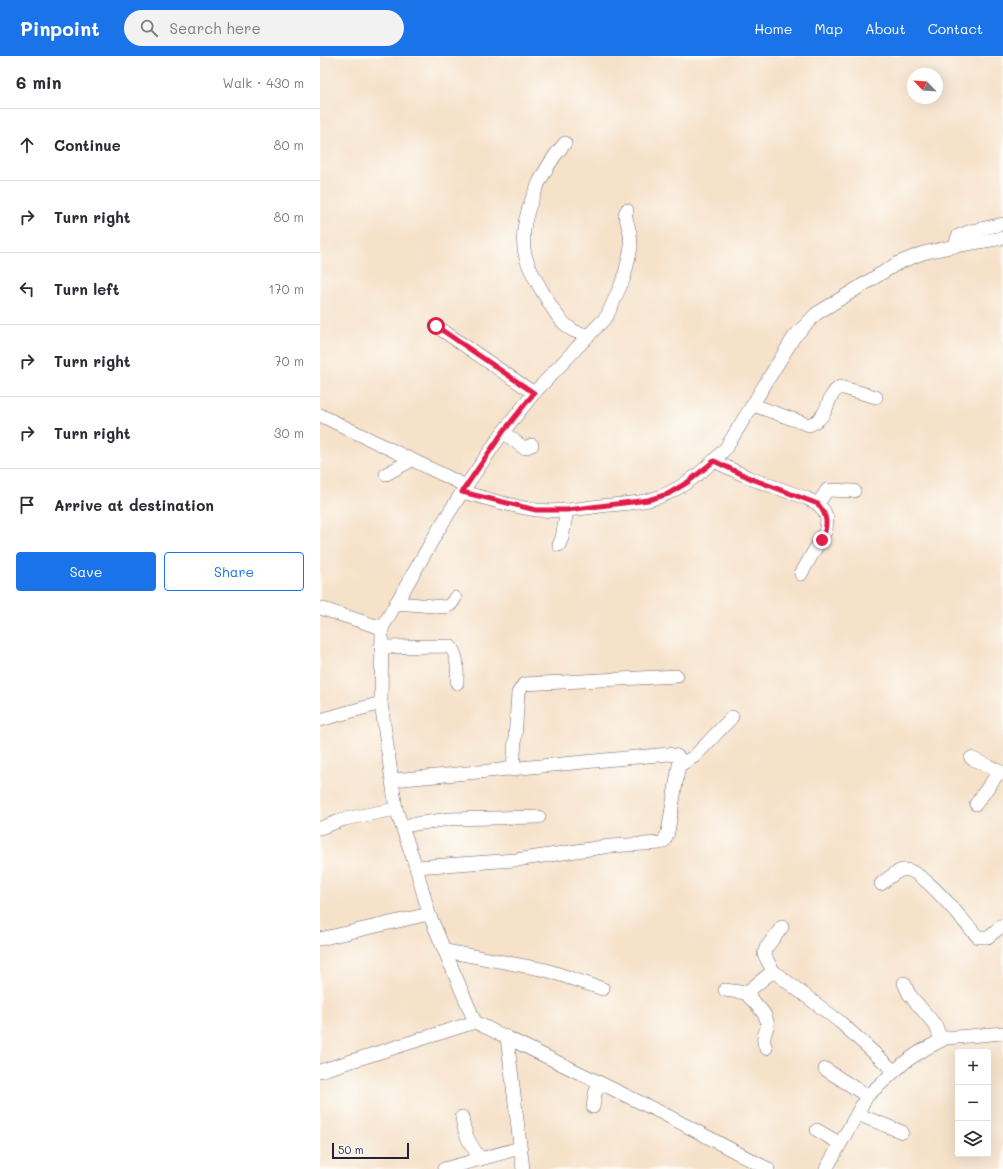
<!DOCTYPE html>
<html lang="en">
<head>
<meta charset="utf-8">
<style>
	body { margin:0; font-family:Mali,sans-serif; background:#f2f2f3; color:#2b2b33 }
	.controls { position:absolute; right:12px; bottom:12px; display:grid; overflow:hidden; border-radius:4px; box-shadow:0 4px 16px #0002 }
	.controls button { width:36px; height:36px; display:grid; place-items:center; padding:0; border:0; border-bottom:1px solid #e1e1e2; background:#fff; color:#2b2b33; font:20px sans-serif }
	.compass { position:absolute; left:587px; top:12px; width:36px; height:36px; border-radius:50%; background:#fff; box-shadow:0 4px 16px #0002; rotate:295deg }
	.scale { position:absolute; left:12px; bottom:10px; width:77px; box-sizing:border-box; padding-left:4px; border:2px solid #22223b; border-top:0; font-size:11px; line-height:14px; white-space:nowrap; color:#22223b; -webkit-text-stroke:3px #fdfcf7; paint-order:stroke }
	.stop { position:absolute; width:12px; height:12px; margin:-9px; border:3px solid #e11d48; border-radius:50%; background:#fff }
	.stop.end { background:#e11d48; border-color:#fff; box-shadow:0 1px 4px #0008 }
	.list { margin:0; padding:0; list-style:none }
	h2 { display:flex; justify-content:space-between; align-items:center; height:52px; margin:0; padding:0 16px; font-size:17px }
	h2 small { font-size:13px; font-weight:400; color:#7c7c81 }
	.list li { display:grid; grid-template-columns:26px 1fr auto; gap:12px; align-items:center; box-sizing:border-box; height:72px; padding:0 16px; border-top:1px solid #e1e1e2 }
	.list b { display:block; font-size:15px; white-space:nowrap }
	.list em { font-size:13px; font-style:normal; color:#7c7c81 }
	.actions { display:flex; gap:8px; padding:12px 16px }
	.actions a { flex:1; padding:9px 0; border:1px solid #1a73e8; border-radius:4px; text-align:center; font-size:14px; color:#1a73e8 }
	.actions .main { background:#1a73e8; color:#fff }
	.icon { flex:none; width:22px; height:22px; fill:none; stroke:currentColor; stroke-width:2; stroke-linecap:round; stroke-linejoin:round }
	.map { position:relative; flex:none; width:683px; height:1113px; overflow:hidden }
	header { display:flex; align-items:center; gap:24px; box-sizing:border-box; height:56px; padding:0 20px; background:#1a73e8; color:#fff }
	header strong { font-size:19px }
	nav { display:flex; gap:22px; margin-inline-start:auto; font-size:14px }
	.search { width:280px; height:36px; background:#f2f2f3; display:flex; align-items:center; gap:10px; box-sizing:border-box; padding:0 14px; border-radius:22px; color:#7c7c81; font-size:15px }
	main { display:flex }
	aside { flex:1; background:#fff }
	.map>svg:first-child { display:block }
</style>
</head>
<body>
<header>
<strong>Pinpoint</strong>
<div class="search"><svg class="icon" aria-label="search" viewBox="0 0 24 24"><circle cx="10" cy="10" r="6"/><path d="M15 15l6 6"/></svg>Search here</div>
<nav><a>Home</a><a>Map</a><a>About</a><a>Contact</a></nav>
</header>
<main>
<aside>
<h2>6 min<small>Walk · 430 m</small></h2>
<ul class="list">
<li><svg class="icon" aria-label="ahead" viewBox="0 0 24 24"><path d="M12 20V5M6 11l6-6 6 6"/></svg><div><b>Continue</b></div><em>80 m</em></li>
<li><svg class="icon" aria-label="right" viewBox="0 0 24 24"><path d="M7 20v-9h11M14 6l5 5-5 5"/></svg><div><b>Turn right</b></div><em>80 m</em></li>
<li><svg class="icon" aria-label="left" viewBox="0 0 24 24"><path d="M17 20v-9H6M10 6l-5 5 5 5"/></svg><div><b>Turn left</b></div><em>170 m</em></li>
<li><svg class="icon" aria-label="right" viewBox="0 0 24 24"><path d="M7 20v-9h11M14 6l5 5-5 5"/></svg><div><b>Turn right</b></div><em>70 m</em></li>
<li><svg class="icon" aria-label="right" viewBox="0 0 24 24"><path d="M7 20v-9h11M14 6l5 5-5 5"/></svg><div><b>Turn right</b></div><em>30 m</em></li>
<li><svg class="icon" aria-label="arrive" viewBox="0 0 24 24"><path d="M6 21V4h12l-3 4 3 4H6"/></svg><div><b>Arrive at destination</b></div></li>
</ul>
<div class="actions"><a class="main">Save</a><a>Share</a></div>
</aside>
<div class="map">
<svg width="683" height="1113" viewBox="0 0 683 1113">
	<rect width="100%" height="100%" fill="#fdfcf7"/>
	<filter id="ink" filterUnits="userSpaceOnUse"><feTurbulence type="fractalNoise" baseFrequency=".025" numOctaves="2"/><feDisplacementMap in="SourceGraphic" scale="8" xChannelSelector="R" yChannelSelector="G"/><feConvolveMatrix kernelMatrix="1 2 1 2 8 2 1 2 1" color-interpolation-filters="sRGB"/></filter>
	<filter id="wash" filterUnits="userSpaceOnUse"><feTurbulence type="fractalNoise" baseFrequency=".012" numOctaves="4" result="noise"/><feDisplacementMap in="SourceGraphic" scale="16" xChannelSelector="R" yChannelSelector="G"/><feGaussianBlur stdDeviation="0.9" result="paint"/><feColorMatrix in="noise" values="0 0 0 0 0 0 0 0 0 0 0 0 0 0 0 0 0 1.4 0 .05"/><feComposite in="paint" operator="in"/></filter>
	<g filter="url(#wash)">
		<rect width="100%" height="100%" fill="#f6e1c9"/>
	</g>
	<g filter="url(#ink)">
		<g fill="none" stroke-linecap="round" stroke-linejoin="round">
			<g stroke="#6c656d" stroke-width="14">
				<g id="minor">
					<path d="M245,87C222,113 195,166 206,202C210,215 218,228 225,240C232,252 241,268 254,275C258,277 264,278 269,279"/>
					<polyline points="635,190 638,180 651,175 683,168"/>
					<polyline points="116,270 214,337"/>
					<path d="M433,349L489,369C513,359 503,342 520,331L556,341"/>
					<polyline points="0,359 146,430"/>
					<polyline points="183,376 204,392 212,389"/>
					<polyline points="394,405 432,423 486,442 498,448 504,455 507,462 506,474 481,518"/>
					<polyline points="66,418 92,404"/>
					<path d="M142,436C167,442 192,451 217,454C238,456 259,453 280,450C296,448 313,448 329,444C360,436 385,415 406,392L474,281L496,258L578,207L603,197L635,190L683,182"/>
					<polyline points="498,448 507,434 534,435"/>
					<polyline points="239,489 242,482 247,454"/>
					<polyline points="76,547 126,551 131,548 135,542"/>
					<polyline points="0,552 62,572"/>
					<path d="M61,591L130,590C139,602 137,613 137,627"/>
					<polyline points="0,664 61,647"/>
					<polyline points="651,702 683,717"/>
					<polyline points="360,709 375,700 412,661"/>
					<polyline points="193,714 198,637 204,628 357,620"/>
					<polyline points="73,724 349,698 357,700 360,703 348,776 344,785 341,787 290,790 196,804 96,811"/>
					<polyline points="656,748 679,716"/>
					<polyline points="82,770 129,763 219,761"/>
					<polyline points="0,772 25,763 76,753"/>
					<path d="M561,828C567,823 575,816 582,814C600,808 645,868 658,881H668L683,869"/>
					<polyline points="462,871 446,892 444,898 453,915 520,966 574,1015"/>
					<polyline points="0,883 109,858"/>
					<polyline points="126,895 226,914 283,933"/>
					<polyline points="584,927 589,938 616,970 621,984"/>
					<polyline points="405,934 426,937 453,915"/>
					<path d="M426,937C432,945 445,955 447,965C450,974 439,979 446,992"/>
					<polyline points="155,966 109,858 96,811 76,753 61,647 62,572 120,471 146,430 183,376 214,337 287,260 304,222 311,192 310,177 305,158 307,154"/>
					<polyline points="187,981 203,1113"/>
					<polyline points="505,1013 547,1040"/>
					<polyline points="0,1015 155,966 346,1059 448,1113"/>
					<polyline points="273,1051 275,1038 279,1027"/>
					<polyline points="537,1058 582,1076"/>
					<path d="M142,1061C144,1078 150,1089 161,1103"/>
					<polyline points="497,1074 519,1087"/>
					<polyline points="124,1113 200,1092"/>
					<polyline points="506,1113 547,1040 585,1006 601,995 626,982 683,977"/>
				</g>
			</g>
			<use href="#minor" stroke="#fff" stroke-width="13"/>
		</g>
	</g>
	<g fill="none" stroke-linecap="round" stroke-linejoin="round" filter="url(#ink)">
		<path stroke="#e11d48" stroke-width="5" d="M116,270L214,337L183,376L142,436L216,454H247L328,444L348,438L368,426L394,405L432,423L498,448C508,460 508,469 502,484"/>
	</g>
</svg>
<div class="controls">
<button>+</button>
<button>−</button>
<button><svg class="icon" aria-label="layers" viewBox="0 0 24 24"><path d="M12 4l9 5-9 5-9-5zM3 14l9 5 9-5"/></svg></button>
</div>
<svg class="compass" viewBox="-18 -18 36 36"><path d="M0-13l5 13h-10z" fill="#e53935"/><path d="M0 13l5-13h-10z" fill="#7c7c81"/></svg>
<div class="scale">50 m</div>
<div class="stop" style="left:116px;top:270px"></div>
<div class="stop end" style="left:502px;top:484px"></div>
</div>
</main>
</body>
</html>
